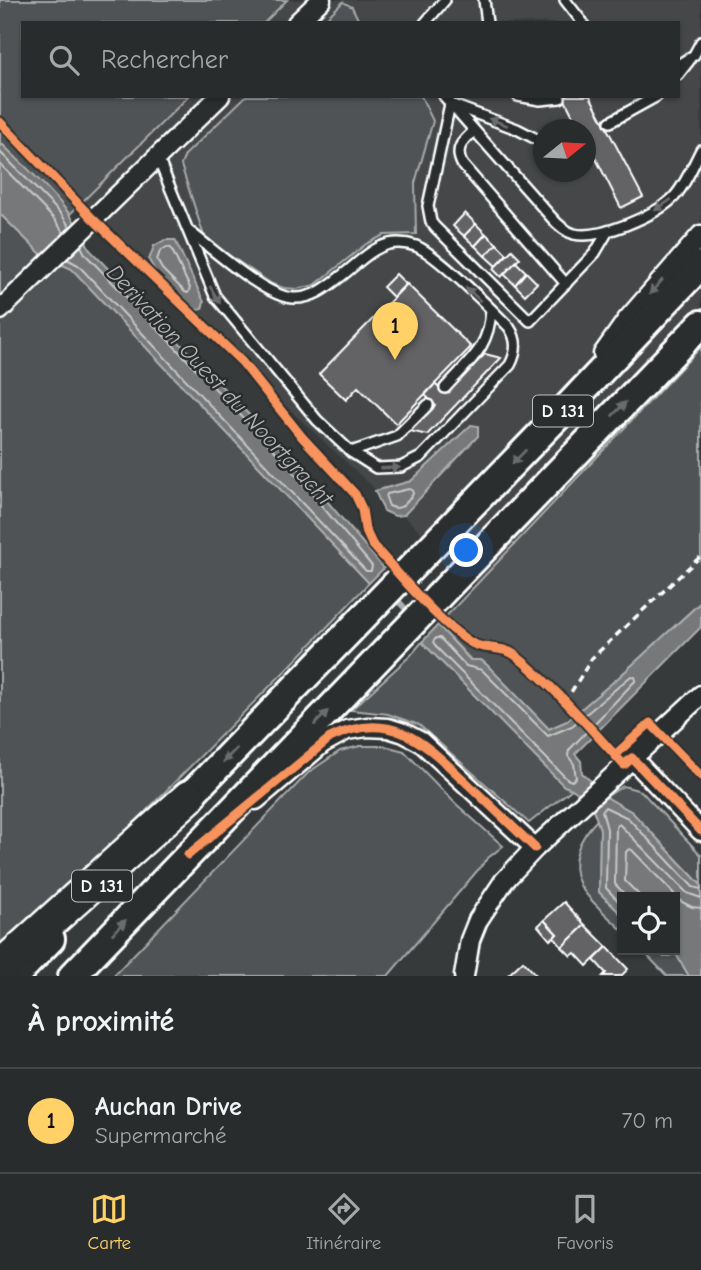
<!DOCTYPE html>
<html lang="fr">
<head>
<meta charset="utf-8">
<style>
	body { margin:0; font-family:"Comic Neue",sans-serif; background:#353838; color:#f1f3f6 }
	.controls { position:absolute; right:21px; bottom:21px; display:grid; overflow:hidden; border-radius:0px; box-shadow:0 2px 5px #0004 }
	.controls button { width:63px; height:63px; display:grid; place-items:center; padding:0; border:0; border-bottom:2px solid #454848; background:#292c2c; color:#f1f3f6; font:35px sans-serif }
	.compass { position:absolute; left:533px; top:119px; width:63px; height:63px; border-radius:50%; background:#292c2c; box-shadow:0 2px 5px #0004; rotate:72deg }
	.you { position:absolute; left:467px; top:551px; width:24px; height:24px; margin:-18px; border:5px solid #fff; border-radius:50%; background:#1a73e8; box-shadow:0 0 0 10px #1a73e833 }
	.badge { display:grid; place-items:center; width:46px; height:46px; border-radius:50%; background:#ffd166; color:#111; font-size:23px; font-weight:700 }
	.pin { position:absolute; translate:-50% -58px; filter:drop-shadow(0 2px 4px #0008) }
	.pin::after { content:''; position:absolute; top:37px; width:24px; height:21px; background:inherit; clip-path:polygon(0 0,100% 0,50% 100%) }
	.list { margin:0; padding:0; list-style:none }
	h2 { display:flex; justify-content:space-between; align-items:center; height:91px; margin:0; padding:0 28px; font-size:30px }
	h2 small { font-size:23px; font-weight:400; color:#a5a7a9 }
	.list li { display:grid; grid-template-columns:46px 1fr auto; gap:21px; align-items:center; box-sizing:border-box; height:105px; padding:0 28px; border-top:2px solid #454848 }
	.list b { display:block; font-size:26px; white-space:nowrap }
	.list p { margin:0; font-size:23px; white-space:nowrap; color:#a5a7a9 }
	.list em { font-size:23px; font-style:normal; color:#a5a7a9 }
	.icon { flex:none; width:38px; height:38px; fill:none; stroke:currentColor; stroke-width:2; stroke-linecap:round; stroke-linejoin:round }
	.map { position:relative; flex:none; width:701px; height:976px; overflow:hidden }
	.search { position:absolute; background:#292c2c; box-shadow:0 2px 5px #0004; left:21px; right:21px; top:21px; height:77px; display:flex; align-items:center; gap:18px; box-sizing:border-box; padding:0 24px; border-radius:0px; color:#a5a7a9; font-size:26px }
	.sheet { height:196px; background:#292c2c }
	nav { display:flex; justify-content:space-around; align-items:center; box-sizing:border-box; height:98px; border-top:2px solid #454848; background:#292c2c; font-size:19px; color:#a5a7a9 }
	nav a { display:grid; justify-items:center; gap:4px }
	nav .on { color:#ffd166 }
	.map>svg:first-child { display:block }
</style>
</head>
<body>
<div class="map">
<svg width="701" height="976" viewBox="0 0 701 976">
	<rect width="100%" height="100%" fill="#373a3b"/>
	<filter id="ink" filterUnits="userSpaceOnUse"><feTurbulence type="fractalNoise" baseFrequency=".0143" numOctaves="2"/><feDisplacementMap in="SourceGraphic" scale="14" xChannelSelector="R" yChannelSelector="G"/><feConvolveMatrix kernelMatrix="1 2 1 2 8 2 1 2 1" color-interpolation-filters="sRGB"/></filter>
	<g filter="url(#ink)">
		<path fill="#444748" fill-rule="evenodd" d="M287,0H701V347L478,585L74,209L189,96H678V23H264ZM544,130H586V172H544Z"/>
		<g fill="#505354" stroke="#a8a9aa" stroke-width="2">
			<polygon points="0,0 287,0 264,23 23,23 23,96 189,96 70,214 0,142"/>
			<polygon points="343,2 352,7 360,23 321,23"/>
			<polygon points="246,96 421,96 433,121 415,183 416,234 384,235 366,244 315,285 297,289 284,288 272,284 205,239 181,165 185,155"/>
			<polygon points="0,214 43,256 72,269 369,583 289,667 0,958"/>
			<polygon points="701,347 701,602 618,678 567,721 549,729 487,665 481,660 471,660 438,625"/>
			<polygon points="422,642 564,786 572,789 529,823 419,725 388,714 351,710 411,655"/>
			<polygon points="360,746 385,746 404,751 455,803 503,846 488,858 388,976 113,976 309,772 340,751"/>
			<polygon points="623,786 641,791 701,855 701,885 632,812 606,797"/>
			<path d="M597,820L600,829L599,892L622,915V930C612,920 585,897 580,885C568,861 580,837 597,820Z"/>
			<polygon points="642,950 657,950 664,957 676,954 689,976 667,976"/>
		</g>
		<g fill="#767879" stroke="#adaeaf" stroke-width="2">
			<path d="M0,142C33,175 72,206 90,250L286,453L384,568L369,583L72,269L43,256L0,214Z"/>
			<polygon points="165,240 175,240 204,302 202,309 193,311 156,273 149,260 154,246"/>
			<polygon points="471,425 478,426 478,436 404,515 395,516 384,511 375,491 411,481"/>
			<polygon points="701,602 701,627 575,754 581,761 582,773 594,784 582,796 572,789 564,786 422,642 438,625 470,660 481,660 487,665 549,729 567,721 618,678"/>
			<polygon points="606,797 632,812 701,885 701,976 689,976 676,954 664,957 657,950 675,950 675,897 622,897 622,915 599,892 600,829 593,809"/>
		</g>
		<g fill="none" stroke-linecap="round" stroke-linejoin="round">
			<g stroke="#c8c9c9" stroke-width="2">
				<polyline points="0,152 61,214 70,227"/>
				<polyline points="0,164 54,219 64,233"/>
				<polygon points="167,247 171,248 190,288 188,293 185,292 162,269 157,260 160,251"/>
				<polyline points="67,259 78,265 366,571 371,571 372,566 281,457 85,254 81,246"/>
				<path d="M409,489L412,490L413,494C406,503 401,512 389,506L386,498L387,494Z"/>
				<polygon points="436,638 440,638 466,666 482,670 548,736 572,726 631,676 635,677 636,680 569,750 568,756 574,764 576,778 572,781 567,779 437,648 433,642"/>
				<polyline points="627,897 615,884 616,827 619,824 687,893 701,898"/>
				<polyline points="641,897 625,881 626,852 629,849 632,850 682,902 692,907 701,908"/>
				<polyline points="622,905 606,888 607,829 602,811 605,807 628,818 693,887 701,889"/>
			</g>
			<polyline stroke="#adaeaf" stroke-width="6" points="393,595 411,615"/>
		</g>
		<g fill="#636465" stroke="#fff" stroke-width="2">
			<polygon points="563,96 590,96 643,197 621,208 586,139 586,130 580,130"/>
			<polygon points="465,213 476,224 464,236 453,226"/>
			<polygon points="476,224 486,234 475,246 464,236"/>
			<polygon points="486,234 497,244 485,256 475,246"/>
			<polygon points="497,244 507,254 496,266 485,256"/>
			<polygon points="512,250 520,258 501,277 493,269"/>
			<polygon points="516,262 526,272 515,285 504,274"/>
			<polygon points="526,272 537,283 525,295 515,285"/>
			<polygon points="396,274 406,284 393,297 383,287"/>
			<polygon points="407,284 471,347 396,424 358,387 346,400 319,374"/>
			<polygon points="485,354 501,358 427,435 410,431 435,405 425,395 435,384 445,394"/>
			<polygon points="564,902 585,925 562,947 554,937 557,934 544,920"/>
			<polygon points="544,920 557,934 550,940 538,926"/>
			<polygon points="585,925 607,947 587,966 575,953 571,956 562,947"/>
			<polygon points="607,947 628,969 621,976 603,976 606,973 594,960"/>
			<polygon points="523,961 537,976 507,976"/>
		</g>
		<g fill="none" stroke-linecap="round" stroke-linejoin="round">
			<g stroke="#fff" stroke-width="14">
				<g id="lane">
					<polyline points="484,0 487,23"/>
					<polyline points="565,0 583,23"/>
					<polyline points="425,23 445,0"/>
					<polyline points="678,65 694,55 701,42"/>
					<polyline points="678,75 689,61"/>
					<path d="M444,96L552,218C558,225 564,231 574,234C599,240 657,215 674,197C686,184 693,165 701,150"/>
					<polyline points="518,96 540,100 560,98"/>
					<polyline points="610,122 657,96"/>
					<path d="M474,131C463,141 454,148 462,164L566,284"/>
					<polyline points="544,143 517,129 450,104 428,206 431,222 435,227 530,321 595,253 608,231"/>
					<path d="M157,156L215,296L317,420L351,452L376,468L401,467L421,457L510,365C517,352 518,340 509,327C490,308 438,255 416,246C407,243 398,242 389,244C371,248 355,266 340,277C326,288 312,299 293,298C265,297 213,249 190,232"/>
					<path d="M445,388C470,360 489,349 491,310"/>
					<polyline points="351,452 397,436 428,405"/>
				</g>
			</g>
			<g stroke="#fff" stroke-width="23">
				<g id="street">
					<polyline points="297,23 321,0"/>
					<polyline points="0,310 220,96"/>
					<polyline points="603,354 627,320 701,235"/>
					<polyline points="632,758 701,831"/>
					<polyline points="256,800 323,743 347,730 367,727 388,728 404,733 421,742 535,848"/>
					<polyline points="464,976 470,940 478,920 504,881 535,848 701,695"/>
				</g>
			</g>
			<g stroke="#fff" stroke-width="32">
				<g id="primary">
					<polyline points="175,811 568,406 701,265"/>
					<polyline points="15,976 51,939"/>
					<polyline points="72,976 701,324"/>
				</g>
			</g>
			<g stroke="#fff" stroke-width="37">
				<polyline id="highway" points="0,967 189,797"/>
			</g>
			<polyline stroke="#fff" stroke-width="3.5" stroke-dasharray="7 5" stroke-linecap="butt" points="565,702 592,658 701,556"/>
			<use href="#lane" stroke="#2a2d2e" stroke-width="9"/>
			<use href="#street" stroke="#2a2d2e" stroke-width="18"/>
			<use href="#primary" stroke="#2a2d2e" stroke-width="26"/>
			<use href="#highway" stroke="#2a2d2e" stroke-width="32"/>
			<g stroke="#2a2d2e" stroke-width="13">
				<g id="cycleway">
					<path d="M0,122L92,218L242,362L302,437L355,494L362,509L365,529L372,544C398,573 437,621 470,642C483,651 501,645 515,655C555,687 590,728 624,765L632,758L701,831"/>
					<polyline points="615,755 650,723 701,776"/>
					<path d="M188,855L330,738C393,707 426,745 469,785C491,806 513,827 535,848"/>
				</g>
			</g>
			<use href="#cycleway" stroke="#f8935d" stroke-width="9"/>
		</g>
		<defs><path id="oneway-solid" d="M-6-.8H1V-3.2L6.5 0L1 3.2V.8H-6Z" transform="scale(1.75)"/></defs>
		<g fill="#6a6c6d">
			<use href="#oneway-solid" transform="translate(498 122) rotate(-159)"/>
			<use href="#oneway-solid" transform="translate(663 205) rotate(146)"/>
			<use href="#oneway-solid" transform="translate(656 287) rotate(131)"/>
			<use href="#oneway-solid" transform="translate(473 294) rotate(-137)"/>
			<use href="#oneway-solid" transform="translate(215 295) rotate(60)"/>
			<use href="#oneway-solid" transform="translate(619 409) rotate(-46)"/>
			<use href="#oneway-solid" transform="translate(519 457) rotate(134)"/>
			<use href="#oneway-solid" transform="translate(390 468) rotate(-2)"/>
			<use href="#oneway-solid" transform="translate(321 718) rotate(-46)"/>
			<use href="#oneway-solid" transform="translate(230 755) rotate(134)"/>
			<use href="#oneway-solid" transform="translate(119 927) rotate(-46)"/>
		</g>
	</g>
	<g text-anchor="middle" dominant-baseline="central" stroke-width="5" stroke-linejoin="round" paint-order="stroke">
		<g fill="#2a2d2e" stroke="#bfc0c0" stroke-width="2">
			<rect x="533" y="395.5" width="60" height="31" rx="5"/>
			<rect x="72" y="870.5" width="60" height="31" rx="5"/>
		</g>
		<g font-size="19" font-weight="bold" fill="#fff">
			<text x="563" y="411">D 131</text>
			<text x="102" y="886">D 131</text>
		</g>
		<g font-size="23" font-style="italic" fill="#b4b5b5" stroke="#2a2d2e">
			<text transform="translate(220 385) rotate(47)">Derivation Ouest du Noortgracht</text>
		</g>
	</g>
</svg>
<div class="controls">
<button><svg class="icon" aria-label="locate" viewBox="0 0 24 24"><circle cx="12" cy="12" r="6"/><path d="M12 2v4M12 18v4M2 12h4M18 12h4"/></svg></button>
</div>
<svg class="compass" viewBox="-18 -18 36 36"><path d="M0-13l5 13h-10z" fill="#e53935"/><path d="M0 13l5-13h-10z" fill="#a5a7a9"/></svg>
<div class="you"></div>
<div class="pin badge" style="left:395px;top:360px">1</div>
<div class="search"><svg class="icon" aria-label="search" viewBox="0 0 24 24"><circle cx="10" cy="10" r="6"/><path d="M15 15l6 6"/></svg>Rechercher</div>
</div>
<section class="sheet">
<h2>À proximité<small></small></h2>
<ul class="list">
<li><span class="badge">1</span><div><b>Auchan Drive</b><p>Supermarché</p></div><em>70 m</em></li>
</ul>
</section>
<nav>
<a class="on"><svg class="icon" aria-label="map" viewBox="0 0 24 24"><path d="M3 6l6-2 6 2 6-2v14l-6 2-6-2-6 2zM9 4v14M15 6v14"/></svg>Carte</a>
<a><svg class="icon" aria-label="directions" viewBox="0 0 24 24"><path d="M12 3l9 9-9 9-9-9zM9 14v-3h6M13 9l2 2-2 2"/></svg>Itinéraire</a>
<a><svg class="icon" aria-label="saved" viewBox="0 0 24 24"><path d="M7 4h10v16l-5-4-5 4z"/></svg>Favoris</a>
</nav>
</body>
</html>
